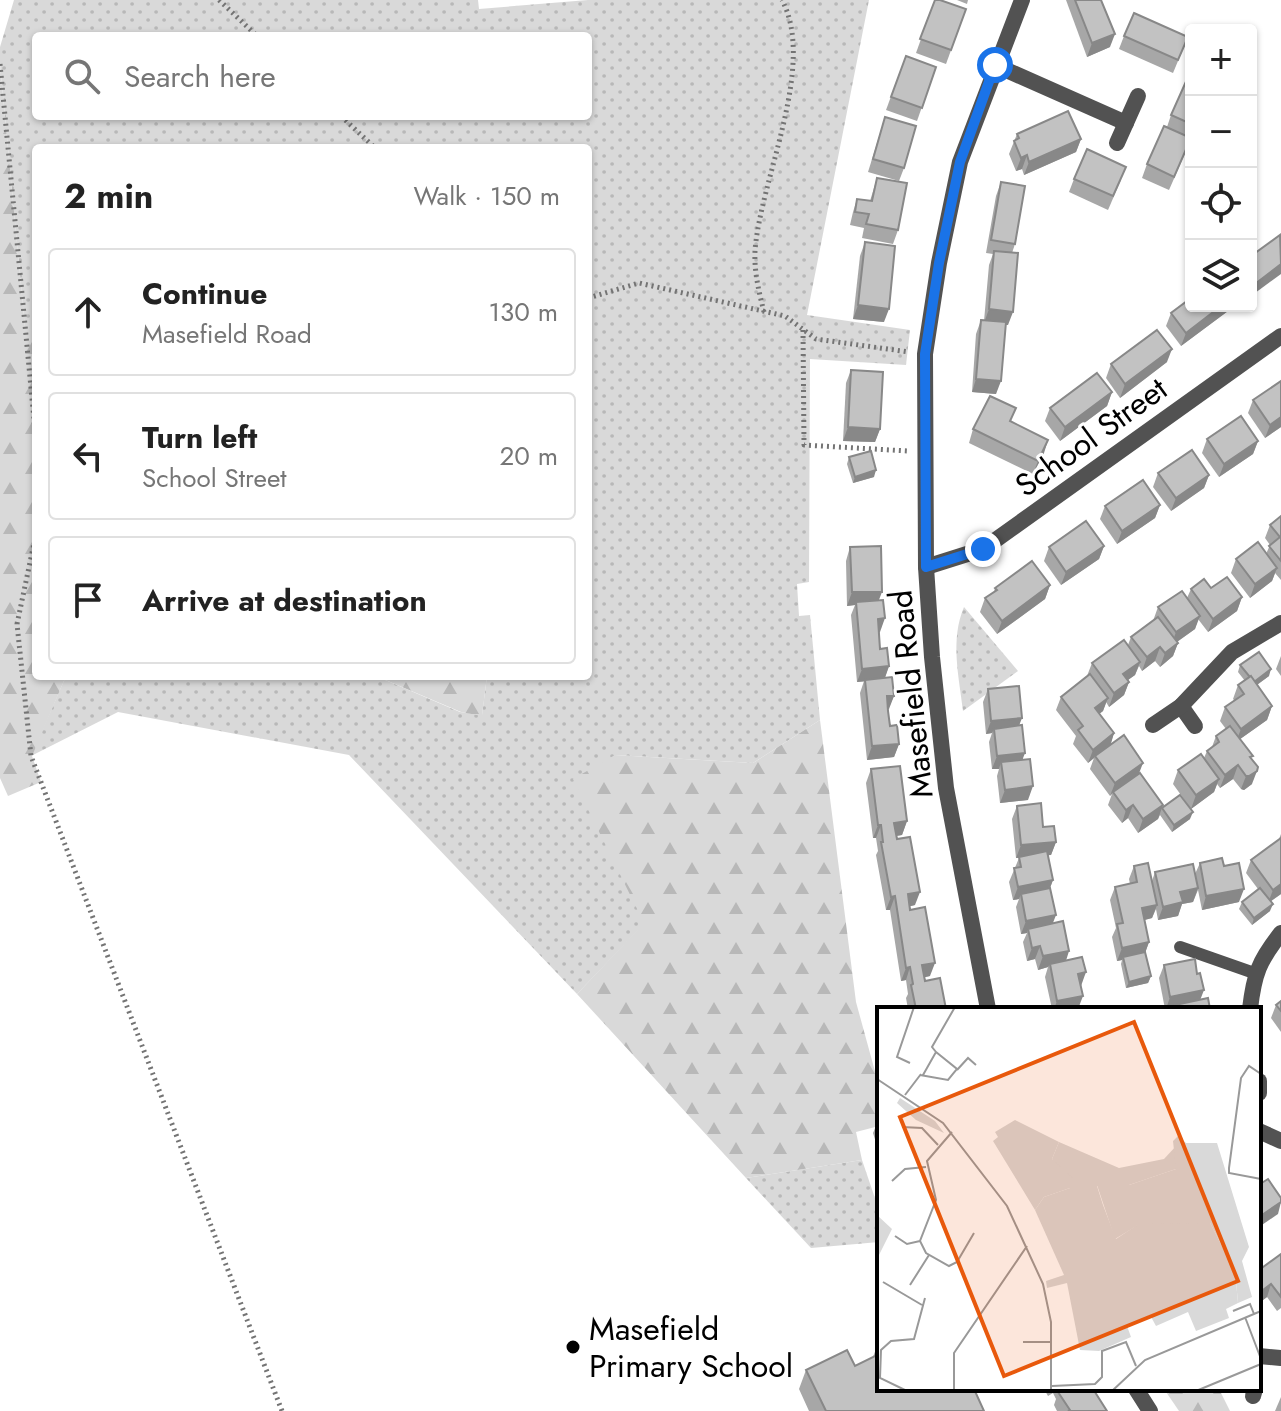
<!DOCTYPE html>
<html lang="en">
<head>
<meta charset="utf-8">
<style>
	body { margin:0; font-family:Jost,sans-serif; background:#f6f6f6; color:#222 }
	.controls { position:absolute; right:24px; top:24px; display:grid; overflow:hidden; border-radius:8px; box-shadow:0 2px 6px #0004 }
	.controls button { width:72px; height:72px; display:grid; place-items:center; padding:0; border:0; border-bottom:2px solid #e0e0e0; background:#fff; color:#222; font:40px sans-serif }
	.stop { position:absolute; width:24px; height:24px; margin:-18px; border:6px solid #1a73e8; border-radius:50%; background:#fff }
	.stop.end { background:#1a73e8; border-color:#fff; box-shadow:0 2px 8px #0008 }
	.list { margin:0; padding:0; list-style:none }
	h2 { display:flex; justify-content:space-between; align-items:center; height:104px; margin:0; padding:0 32px; font-size:34px }
	h2 small { font-size:26px; font-weight:400; color:#767676 }
	.list li { display:grid; grid-template-columns:52px 1fr auto; gap:24px; align-items:center; box-sizing:border-box; height:128px; margin:0 16px 16px; padding:0 16px; border:2px solid #e0e0e0; border-radius:8px }
	.list b { display:block; font-size:30px; white-space:nowrap }
	.list p { margin:0; font-size:26px; white-space:nowrap; color:#767676 }
	.list em { font-size:26px; font-style:normal; color:#767676 }
	.icon { flex:none; width:44px; height:44px; fill:none; stroke:currentColor; stroke-width:2; stroke-linecap:round; stroke-linejoin:round }
	.map { position:relative; flex:none; width:1281px; height:1411px; overflow:hidden }
	.search { position:absolute; background:#fff; box-shadow:0 2px 6px #0004; left:32px; top:32px; width:560px; height:88px; display:flex; align-items:center; gap:20px; box-sizing:border-box; padding:0 28px; border-radius:8px; color:#767676; font-size:30px }
	.panel { position:absolute; background:#fff; box-shadow:0 2px 6px #0004; left:32px; top:144px; width:560px; height:536px; border-radius:8px }
	.map>svg:first-child { display:block }
</style>
</head>
<body>
<div class="map">
<svg width="1281" height="1411" viewBox="0 0 1281 1411">
	<defs>
		<pattern id="grass-dots" width="8" height="8" patternUnits="userSpaceOnUse" patternTransform="scale(2)"><rect width="8" height="8" fill="#d9d9d9"/><path d="M2 2h.1M6 6h.1" fill="none" stroke="#b8b8b8" stroke-width="1.8" stroke-linecap="round"/></pattern>
		<pattern id="forest-firs" width="22" height="20" patternUnits="userSpaceOnUse" patternTransform="scale(2)"><rect width="22" height="20" fill="#d9d9d9"/><path d="M5 1l3.5 6h-7zM16 11l3.5 6h-7z" fill="#b8b8b8"/></pattern>
	</defs>
	<rect width="100%" height="100%" fill="#fff"/>
	<g fill="url(#grass-dots)" fill-rule="evenodd">
		<path d="M14,0H478L479,9L588,0H869L807,315L910,330L906,365L810,359L809,582L797,584L799,616L810,615L820,720L753,763L615,755L645,923L577,994L349,755L118,712L31,756L66,676H376L460,712L482,715L487,676H588V148H36V332L25,328L0,64V47ZM36,36H588V116H36Z"/>
		<path d="M964,607L1018,671L963,711C959,676 950,640 964,607Z"/>
		<polygon points="862,1160 879,1210 879,1242 811,1248 746,1178"/>
	</g>
	<g fill="url(#forest-firs)">
		<polygon points="0,64 25,327 36,332 36,676 66,676 32,756 41,782 8,796 0,778"/>
		<polygon points="376,676 487,676 482,716 461,712"/>
		<polygon points="820,720 856,1002 879,1086 879,1126 856,1132 862,1160 746,1178 577,994 644,923 573,779 615,755 753,763"/>
		<polygon points="1164,1389 1219,1389 1230,1411 1179,1411"/>
	</g>
	<g fill="none" stroke-linecap="round" stroke-linejoin="round">
		<g stroke="#747474" stroke-width="5" stroke-dasharray="2 4" stroke-linecap="butt">
			<polyline points="219,0 257,36"/>
			<polyline points="0,64 36,440"/>
			<polyline points="341,116 375,148"/>
			<polyline points="588,298 639,283 785,316 816,339 909,352"/>
			<path d="M764,312C759,292 754,272 755,251C760,180 817,66 782,0"/>
			<polyline points="803,330 804,445 908,451"/>
			<polyline points="36,534 17,624 31,756 282,1411"/>
		</g>
		<polyline stroke="#525252" stroke-width="12" points="1180,947 1257,974"/>
		<g stroke="#525252" stroke-width="16">
			<polyline points="995,65 1126,123"/>
			<polyline points="1117,143 1138,96"/>
			<polyline points="926,567 983,549 1281,336"/>
			<polyline points="1181,706 1195,726"/>
			<polyline points="1153,725 1181,706 1232,652 1281,623"/>
			<polyline points="988,1009 946,788 932,657 926,567 925,354 939,263 960,162 1022,0"/>
			<path d="M1250,1009C1254,974 1259,961 1281,933"/>
			<polyline points="1259,1081 1259,1093"/>
			<polyline points="1259,1131 1281,1141"/>
			<polyline points="1259,1356 1281,1358"/>
			<polyline points="1136,1389 1150,1411"/>
			<polyline points="1253,1396 1255,1389"/>
		</g>
	</g>
	<g fill="#a7a7a7">
		<polygon points="935,0 966,9 946,64 916,53"/>
		<polygon points="957,0 968,0 967,4"/>
		<polygon points="1066,0 1101,0 1110,47 1087,57"/>
		<polygon points="1124,36 1188,37 1173,73 1119,49"/>
		<polygon points="906,56 936,67 917,121 886,110"/>
		<polygon points="1191,78 1191,140 1169,190 1142,178 1147,164 1167,127 1171,115"/>
		<polygon points="885,117 904,168 899,181 868,172"/>
		<polygon points="1017,134 1081,139 1076,152 1024,175 1022,169 1016,171 1009,154"/>
		<polygon points="877,178 898,230 893,244 862,238 864,228 850,225 853,212 857,199 870,201"/>
		<polygon points="1074,179 1121,180 1108,210 1069,192"/>
		<polygon points="1001,182 1015,244 1012,253 1008,325 1005,325 996,394 972,392 976,334 981,320 984,321 989,265 993,254 986,253 996,196"/>
		<polygon points="865,242 884,322 853,319 860,256"/>
		<polygon points="1191,306 1230,306 1228,311 1181,346 1166,326 1171,313"/>
		<polygon points="1167,362 1120,398 1106,378 1111,364"/>
		<polygon points="851,370 880,429 875,442 843,441 846,383"/>
		<polygon points="1281,381 1281,427 1265,438 1248,413 1253,400"/>
		<polygon points="1112,392 1107,406 1060,441 1045,421 1050,408"/>
		<polygon points="1011,422 1044,453 1033,474 969,443 973,429"/>
		<polygon points="1207,439 1258,441 1253,454 1219,477 1202,453"/>
		<polygon points="849,457 874,477 853,483 847,464"/>
		<polygon points="1158,473 1209,475 1204,488 1171,511 1153,487"/>
		<polygon points="1160,505 1155,518 1117,544 1100,519 1105,506"/>
		<polygon points="1281,516 1281,580 1275,573 1272,581 1250,598 1231,573 1236,559 1266,554 1270,545 1265,538 1270,525"/>
		<polygon points="1104,546 1099,559 1061,585 1044,561 1049,547"/>
		<polygon points="850,547 879,600 880,649 889,666 885,678 894,696 888,709 890,726 899,744 894,757 867,760 860,693 864,681 857,682 851,615 855,605 847,606 846,561"/>
		<polygon points="1050,585 1045,599 997,634 980,612 985,598 994,592 995,588"/>
		<polygon points="1211,588 1242,597 1237,611 1208,632 1198,619 1195,629 1177,642 1178,643 1173,656 1160,667 1155,661 1142,671 1139,666 1135,675 1128,680 1129,682 1124,695 1109,707 1106,702 1103,711 1099,714 1114,733 1110,745 1139,773 1163,805 1162,807 1190,819 1172,832 1160,815 1158,819 1138,833 1128,818 1122,823 1108,805 1112,794 1110,796 1090,769 1094,758 1088,763 1073,744 1076,736 1056,710 1061,697 1087,676 1092,663 1128,645 1131,637 1153,621 1158,607 1187,598 1191,589"/>
		<polygon points="1281,656 1281,676 1276,669"/>
		<polygon points="1240,665 1269,676 1257,685 1272,706 1267,720 1240,739 1251,759 1252,784 1244,790 1241,789 1233,779 1220,788 1217,784 1214,792 1191,809 1173,784 1178,770 1204,758 1207,751 1212,747 1216,736 1226,729 1220,721 1225,707 1235,701 1233,699 1238,685 1245,681 1238,672"/>
		<polygon points="988,689 1019,726 1028,800 1000,803 997,776 999,769 992,769 989,742 992,733 986,734 983,702"/>
		<polygon points="871,769 907,821 902,835 896,836 915,905 910,906 930,976 924,977 925,981 946,1009 908,1009 906,998 908,994 906,980 901,981 890,910 886,910 876,855 878,851 876,838 873,838 866,783"/>
		<polygon points="1017,806 1043,827 1056,842 1051,855 1048,855 1053,880 1050,888 1053,923 1066,961 1081,986 1078,1009 1052,1009 1045,977 1048,967 1038,970 1035,959 1027,961 1023,942 1027,933 1021,934 1016,907 1019,899 1013,900 1009,882 1019,858 1016,858 1012,819"/>
		<polygon points="1281,834 1281,894 1270,902 1270,911 1252,925 1239,909 1242,902 1258,889 1246,873 1251,860 1279,839"/>
		<polygon points="1200,863 1224,866 1239,902 1202,910 1198,890 1193,902 1182,904 1178,916 1158,920 1156,909 1152,918 1144,920 1149,942 1145,953 1151,976 1148,983 1126,988 1121,964 1122,960 1117,961 1112,937 1116,928 1110,900 1115,887 1130,884 1129,879 1134,866 1152,881 1155,872 1195,874"/>
		<polygon points="1164,965 1201,1000 1210,1009 1165,1009 1159,978"/>
		<polygon points="1281,1001 1281,1032 1271,1018 1276,1005"/>
		<polygon points="879,1119 879,1152 873,1133"/>
		<polygon points="1281,1254 1281,1308 1277,1311 1267,1297 1259,1303 1259,1270"/>
		<polygon points="879,1341 879,1389 984,1411 809,1411 799,1389 806,1370 855,1366 873,1357"/>
		<polygon points="1044,1389 1093,1389 1107,1411 1057,1411 1054,1405 1056,1399 1053,1393 1048,1396"/>
		<polygon points="1281,1397 1281,1411 1275,1411"/>
	</g>
	<g fill="#888">
		<polygon points="1115,34 1110,47 1087,57 1092,43"/>
		<polygon points="1081,139 1076,152 1024,175 1029,162"/>
		<polygon points="1027,155 1022,169 1016,171 1021,158"/>
		<polygon points="1281,264 1281,274 1251,296 1251,287"/>
		<polygon points="858,305 889,309 884,322 853,319"/>
		<polygon points="1221,306 1230,306 1228,311 1181,346 1186,333"/>
		<polygon points="989,309 1013,312 1008,325 984,323"/>
		<polygon points="1172,349 1167,362 1120,398 1125,384"/>
		<polygon points="976,379 1001,381 996,394 972,392"/>
		<polygon points="1112,392 1107,406 1060,441 1065,427"/>
		<polygon points="1281,417 1281,427 1265,438 1270,425"/>
		<polygon points="848,427 880,429 875,442 843,441"/>
		<polygon points="1048,440 1044,453 1033,474 1038,461"/>
		<polygon points="1258,441 1253,454 1219,477 1224,464"/>
		<polygon points="876,470 874,477 853,483 855,477"/>
		<polygon points="1209,475 1204,488 1171,511 1176,498"/>
		<polygon points="1160,505 1155,518 1117,544 1122,531"/>
		<polygon points="1104,546 1099,559 1061,585 1066,572"/>
		<polygon points="1277,568 1272,581 1250,598 1255,584"/>
		<polygon points="1050,585 1045,599 997,634 1002,621"/>
		<polygon points="852,592 882,592 877,605 856,602 855,605 847,606"/>
		<polygon points="1242,597 1237,611 1208,632 1213,619"/>
		<polygon points="1200,616 1195,629 1171,646 1176,632"/>
		<polygon points="885,618 880,632 873,632 878,619"/>
		<polygon points="1178,643 1173,656 1160,667 1165,653"/>
		<polygon points="1160,647 1155,661 1142,671 1147,657"/>
		<polygon points="1140,662 1135,675 1118,687 1123,674"/>
		<polygon points="889,666 884,680 857,682 862,669"/>
		<polygon points="1271,669 1269,676 1251,689 1253,682"/>
		<polygon points="1129,682 1124,695 1109,707 1114,693"/>
		<polygon points="887,696 894,696 889,709 882,710"/>
		<polygon points="1108,698 1103,711 1090,721 1095,708"/>
		<polygon points="1272,706 1267,720 1236,742 1241,729"/>
		<polygon points="1022,718 1017,731 994,729 992,733 986,734 991,721"/>
		<polygon points="1114,733 1110,747 1095,756 1094,758 1088,763 1093,750"/>
		<polygon points="899,744 894,757 867,760 872,746"/>
		<polygon points="1025,753 1020,766 1001,762 999,769 992,769 997,756"/>
		<polygon points="1143,763 1138,776 1113,792 1110,796 1115,783"/>
		<polygon points="1238,765 1233,779 1220,788 1225,775"/>
		<polygon points="1257,771 1252,784 1244,790 1241,789 1246,776"/>
		<polygon points="1219,779 1214,792 1191,809 1196,795"/>
		<polygon points="1033,786 1028,800 1000,803 1005,790"/>
		<polygon points="1133,805 1128,818 1122,823 1126,810"/>
		<polygon points="1163,805 1158,819 1138,833 1143,819"/>
		<polygon points="1193,812 1190,819 1172,832 1174,825"/>
		<polygon points="907,821 902,835 889,837 894,823"/>
		<polygon points="878,825 881,825 876,838 873,838"/>
		<polygon points="1056,842 1051,855 1016,858 1021,845"/>
		<polygon points="1053,880 1048,893 1021,894 1019,899 1013,900 1018,887"/>
		<polygon points="1281,884 1281,894 1268,903 1273,890"/>
		<polygon points="1198,888 1193,902 1182,904 1178,916 1158,920 1163,907 1180,892"/>
		<polygon points="1244,889 1239,902 1202,910 1206,896"/>
		<polygon points="920,892 915,905 903,908 908,894"/>
		<polygon points="895,896 890,910 886,910 891,897"/>
		<polygon points="1273,904 1270,911 1252,925 1254,918"/>
		<polygon points="1157,905 1152,918 1137,922 1142,908"/>
		<polygon points="1056,915 1051,928 1028,929 1027,933 1021,934 1026,921"/>
		<polygon points="1149,942 1144,956 1123,957 1122,960 1117,961 1122,948"/>
		<polygon points="1040,946 1035,959 1027,961 1032,948"/>
		<polygon points="1069,951 1065,964 1050,964 1048,967 1038,970 1043,956"/>
		<polygon points="935,963 930,976 917,979 922,965"/>
		<polygon points="910,967 906,980 901,981 906,968"/>
		<polygon points="1086,972 1081,986 1078,974"/>
		<polygon points="1151,976 1148,983 1126,988 1129,982"/>
		<polygon points="1204,990 1199,1003 1175,1005 1174,1009 1166,1009 1170,997"/>
		<polygon points="1083,996 1078,1009 1054,1009 1057,1001"/>
		<polygon points="1281,1202 1278,1214 1259,1227 1259,1217"/>
		<polygon points="1271,1284 1267,1297 1259,1303 1259,1293"/>
	</g>
	<g fill="#c2c2c2" stroke="#888" stroke-width="2">
		<polygon points="935,0 940,0 966,9 951,50 920,39"/>
		<polygon points="1075,0 1101,0 1115,34 1092,43"/>
		<polygon points="1134,13 1188,37 1178,60 1124,36"/>
		<polygon points="906,56 936,67 922,108 891,97"/>
		<polygon points="1188,77 1191,78 1191,124 1171,115"/>
		<polygon points="1068,111 1081,139 1029,162 1027,155 1021,158 1014,141 1019,138 1017,134"/>
		<polygon points="885,117 916,126 904,168 873,159"/>
		<polygon points="1164,126 1191,138 1174,177 1147,164"/>
		<polygon points="1087,149 1126,167 1113,196 1074,179"/>
		<polygon points="877,178 907,183 898,230 866,224 869,214 855,212 857,199 872,201"/>
		<polygon points="1001,182 1025,186 1015,244 991,240"/>
		<polygon points="1280,235 1281,264 1251,287 1251,256"/>
		<polygon points="865,242 895,246 889,309 858,305"/>
		<polygon points="994,251 1018,253 1013,312 989,309"/>
		<polygon points="1191,298 1191,306 1221,306 1186,333 1171,313"/>
		<polygon points="981,320 1006,322 1001,381 976,379"/>
		<polygon points="1157,330 1172,349 1125,384 1111,364"/>
		<polygon points="851,370 883,372 880,429 848,427"/>
		<polygon points="1097,373 1112,392 1065,427 1050,408"/>
		<polygon points="1281,381 1281,417 1270,425 1253,400"/>
		<polygon points="990,396 1016,408 1010,421 1048,440 1038,461 973,429"/>
		<polygon points="1241,416 1258,441 1224,464 1207,439"/>
		<polygon points="1192,450 1209,475 1176,498 1158,473"/>
		<polygon points="871,451 876,470 855,477 849,457"/>
		<polygon points="1143,480 1160,505 1122,531 1105,506"/>
		<polygon points="1281,516 1281,561 1269,546 1280,537 1270,525"/>
		<polygon points="1086,521 1104,546 1066,572 1049,547"/>
		<polygon points="1258,542 1277,568 1255,584 1236,559"/>
		<polygon points="881,546 882,592 852,592 850,547"/>
		<polygon points="1032,561 1050,585 1002,621 985,598 997,590 995,588"/>
		<polygon points="1227,577 1242,597 1213,619 1191,589 1204,579 1211,588"/>
		<polygon points="1182,591 1200,616 1176,632 1158,607"/>
		<polygon points="883,600 885,618 878,619 880,649 887,648 889,666 862,669 856,602"/>
		<polygon points="1158,617 1178,643 1165,653 1160,647 1147,657 1131,637"/>
		<polygon points="1124,640 1140,662 1123,674 1129,682 1114,693 1092,663"/>
		<polygon points="1259,652 1271,669 1254,682 1240,665"/>
		<polygon points="1090,674 1108,698 1095,708 1114,733 1093,750 1078,730 1083,726 1061,697"/>
		<polygon points="1251,676 1272,706 1241,729 1225,707 1244,694 1238,685"/>
		<polygon points="892,677 894,696 887,696 888,711 890,726 897,725 899,744 872,746 865,680"/>
		<polygon points="1019,686 1022,718 991,721 988,689"/>
		<polygon points="1022,725 1025,753 997,756 994,729"/>
		<polygon points="1230,726 1253,756 1250,757 1258,767 1257,771 1249,776 1246,776 1238,765 1225,775 1207,751 1219,742 1216,736"/>
		<polygon points="1124,735 1143,763 1115,783 1095,756"/>
		<polygon points="1201,754 1219,779 1196,795 1178,770"/>
		<polygon points="1030,759 1033,786 1005,790 1001,762"/>
		<polygon points="900,766 907,821 894,823 897,839 910,837 920,892 908,894 910,910 925,907 935,963 922,965 925,981 940,978 946,1009 916,1009 911,985 913,984 910,967 906,968 895,896 891,897 881,842 883,842 881,825 878,825 871,769"/>
		<polygon points="1140,773 1163,805 1143,819 1133,805 1126,810 1113,792"/>
		<polygon points="1180,795 1193,812 1174,825 1162,808"/>
		<polygon points="1041,803 1043,827 1054,826 1056,842 1021,845 1017,806"/>
		<polygon points="1281,838 1281,884 1273,890 1251,860"/>
		<polygon points="1047,851 1053,880 1018,887 1014,868 1021,867 1019,857"/>
		<polygon points="1222,858 1224,866 1239,863 1244,889 1206,896 1200,863"/>
		<polygon points="1148,863 1157,905 1142,908 1149,942 1122,948 1117,924 1123,923 1115,887 1137,882 1134,866"/>
		<polygon points="1193,864 1198,888 1180,892 1183,902 1163,907 1155,872"/>
		<polygon points="1050,888 1056,915 1026,921 1021,894"/>
		<polygon points="1260,888 1273,904 1254,918 1242,902"/>
		<polygon points="1063,921 1069,951 1043,956 1040,946 1032,948 1028,929"/>
		<polygon points="1145,952 1151,976 1129,982 1123,957"/>
		<polygon points="1082,957 1086,972 1078,974 1083,996 1057,1001 1050,964"/>
		<polygon points="1195,959 1197,974 1200,973 1204,990 1170,997 1164,965"/>
		<polygon points="1208,998 1210,1009 1176,1009 1175,1005"/>
		<polygon points="1281,1001 1281,1011 1276,1005"/>
		<polygon points="1268,1179 1281,1198 1281,1202 1259,1217 1259,1183 1260,1184"/>
		<polygon points="1281,1254 1281,1297 1271,1284 1259,1293 1259,1270"/>
		<polygon points="847,1350 855,1366 879,1354 879,1389 974,1389 984,1411 826,1411 806,1370"/>
		<polygon points="1063,1389 1093,1389 1107,1411 1068,1411 1070,1410 1058,1392"/>
	</g>
	<g fill="none" stroke-linecap="round" stroke-linejoin="round">
		<polyline stroke="#1a73e8" stroke-width="10" points="983,549 926,567 925,354 939,263 960,162 995,65"/>
	</g>
	<circle fill="#000" stroke="#fff" stroke-width="3" cx="573" cy="1347" r="8"/>
	<g text-anchor="middle" dominant-baseline="central" stroke-width="6" stroke-linejoin="round" paint-order="stroke">
		<g font-size="32" fill="#000" stroke="#fff">
			<text transform="translate(1091 437) rotate(-36)">School Street</text>
			<text transform="translate(911 694) rotate(-96)">Masefield Road</text>
		</g>
		<g font-size="32" fill="#000" stroke="#fff" text-anchor="start">
			<text x="589" y="1329">Masefield<tspan x="589" dy="37">Primary School</tspan></text>
		</g>
	</g>
	<g transform="translate(877 1007)">
		<rect width="384" height="384" fill="#fff"/>
		<path d="M182,135L242,161L287,152L300,138L299,162L252,178L220,179L226,198L239,232L263,216H333L358,264L361,296L349,302L352,311L319,324L311,305L279,319L273,308L250,319L254,330L222,344L203,343L190,276L170,281L169,274L187,268L158,203L167,190L193,181L175,152Z" fill="#d9d9d9"/>
		<path d="M23,91L58,114L67,126L39,113L20,96ZM138,113L182,135L175,152L199,174L193,181L167,190L158,203L116,134L121,130L118,125ZM301,129L309,136H340L372,240L365,254L375,290L361,296L358,264L333,216L263,217L238,232L220,178H252L299,162L296,134Z" fill="#d9d9d9"/>
		<path d="M0,208L15,222L0,252Z" fill="#d9d9d9"/>
		<path fill="none" stroke="#999" stroke-width="2" d="M59,45L55,40L78,0M33,56L20,50L37,0M80,63L91,51L99,58M384,67L372,59L364,71L352,161V166L384,172M43,68L71,73L80,62L59,45L46,68M0,72L66,116L130,199L166,277L174,315V384M28,88L44,67M25,120L45,121L61,138M75,125L50,154L59,193L43,234L49,246L72,259L80,255L97,226M15,174L28,162L49,160M18,229L30,237L43,234M6,275L45,298M33,278L52,248M356,304L373,297L377,307M368,310L384,352M146,335H174M175,379L218,377L225,370V344L249,335L259,359M30,384L3,371L4,343L14,334L37,332L48,291M77,384V346L150,239M235,384L268,353L384,304M319,384L384,357"/>
		<path fill="#e8590c" fill-opacity="0.15" stroke="#e8590c" stroke-width="4" d="M257,15L361,274L127,369L23,110Z"/>
		<rect width="384" height="384" fill="none" stroke="#000" stroke-width="4"/>
	</g>
</svg>
<div class="controls">
<button>+</button>
<button>−</button>
<button><svg class="icon" aria-label="locate" viewBox="0 0 24 24"><circle cx="12" cy="12" r="6"/><path d="M12 2v4M12 18v4M2 12h4M18 12h4"/></svg></button>
<button><svg class="icon" aria-label="layers" viewBox="0 0 24 24"><path d="M12 4l9 5-9 5-9-5zM3 14l9 5 9-5"/></svg></button>
</div>
<div class="stop" style="left:995px;top:65px"></div>
<div class="stop end" style="left:983px;top:549px"></div>
<div class="search"><svg class="icon" aria-label="search" viewBox="0 0 24 24"><circle cx="10" cy="10" r="6"/><path d="M15 15l6 6"/></svg>Search here</div>
<section class="panel">
<h2>2 min<small>Walk · 150 m</small></h2>
<ul class="list">
<li><svg class="icon" aria-label="ahead" viewBox="0 0 24 24"><path d="M12 20V5M6 11l6-6 6 6"/></svg><div><b>Continue</b><p>Masefield Road</p></div><em>130 m</em></li>
<li><svg class="icon" aria-label="left" viewBox="0 0 24 24"><path d="M17 20v-9H6M10 6l-5 5 5 5"/></svg><div><b>Turn left</b><p>School Street</p></div><em>20 m</em></li>
<li><svg class="icon" aria-label="arrive" viewBox="0 0 24 24"><path d="M6 21V4h12l-3 4 3 4H6"/></svg><div><b>Arrive at destination</b></div></li>
</ul>
</section>
</div>
</body>
</html>
